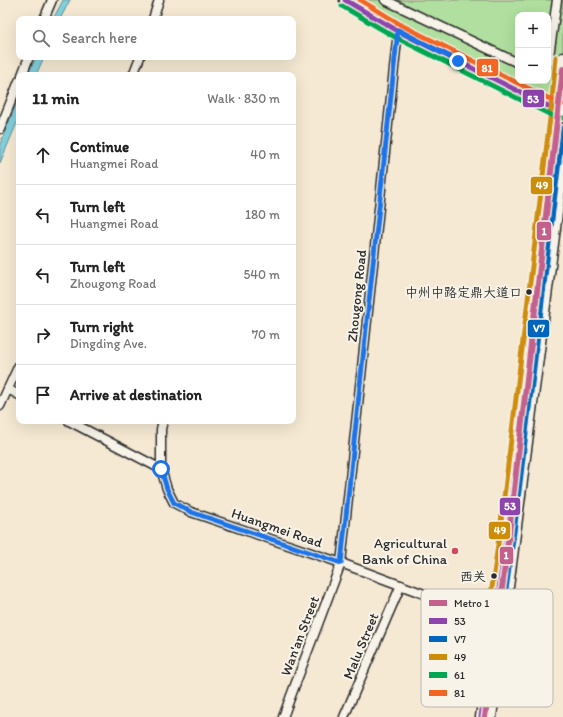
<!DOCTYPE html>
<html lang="en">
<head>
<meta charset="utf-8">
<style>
	body { margin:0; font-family:Itim,"LXGW WenKai TC",sans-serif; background:#f6f6f6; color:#222 }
	.controls { position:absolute; right:12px; top:12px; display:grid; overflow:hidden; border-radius:8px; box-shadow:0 4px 16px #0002 }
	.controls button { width:36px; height:36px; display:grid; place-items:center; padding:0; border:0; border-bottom:1px solid #e0e0e0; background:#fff; color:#222; font:20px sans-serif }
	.stop { position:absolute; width:12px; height:12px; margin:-9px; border:3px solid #1a73e8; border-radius:50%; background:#fff }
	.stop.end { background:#1a73e8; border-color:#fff; box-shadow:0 1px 4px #0008 }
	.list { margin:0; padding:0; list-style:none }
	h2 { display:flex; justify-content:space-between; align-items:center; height:52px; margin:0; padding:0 16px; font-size:17px }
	h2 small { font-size:13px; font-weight:400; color:#767676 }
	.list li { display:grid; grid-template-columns:26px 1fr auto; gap:12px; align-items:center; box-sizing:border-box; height:60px; padding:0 16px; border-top:1px solid #e0e0e0 }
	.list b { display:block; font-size:15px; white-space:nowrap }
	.list p { margin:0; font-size:13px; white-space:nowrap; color:#767676 }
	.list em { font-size:13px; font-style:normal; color:#767676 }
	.icon { flex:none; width:22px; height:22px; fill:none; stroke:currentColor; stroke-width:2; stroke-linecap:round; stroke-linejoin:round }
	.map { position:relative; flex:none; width:563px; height:717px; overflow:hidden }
	.search { position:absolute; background:#fff; box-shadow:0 4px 16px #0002; left:16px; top:16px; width:280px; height:44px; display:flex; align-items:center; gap:10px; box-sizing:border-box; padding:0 14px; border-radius:8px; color:#767676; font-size:15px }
	.panel { position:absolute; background:#fff; box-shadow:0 4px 16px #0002; left:16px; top:72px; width:280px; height:352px; border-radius:8px }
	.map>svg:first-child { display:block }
</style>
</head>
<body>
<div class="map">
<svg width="563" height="717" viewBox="0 0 563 717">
	<rect width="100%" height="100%" fill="#f5e9d3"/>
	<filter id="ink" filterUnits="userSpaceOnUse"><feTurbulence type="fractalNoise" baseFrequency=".025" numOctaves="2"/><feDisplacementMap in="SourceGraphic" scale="8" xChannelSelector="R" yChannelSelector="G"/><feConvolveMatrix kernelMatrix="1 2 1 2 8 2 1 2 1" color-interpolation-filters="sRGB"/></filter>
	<g filter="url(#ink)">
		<path fill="#b0df9f" stroke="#6e8565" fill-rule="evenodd" d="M356,0H563V127L536,96ZM518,15H548V81H518Z"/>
		<g fill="#81d0de" stroke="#5f8e96">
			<polygon points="63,0 70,0 60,19 53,19"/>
			<polygon points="36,57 44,57 36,75 28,75"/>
			<polygon points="19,97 19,118 0,163 0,144"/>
		</g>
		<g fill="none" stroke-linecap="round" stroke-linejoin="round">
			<g stroke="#2b2b2b" stroke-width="11">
				<g id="minor">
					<polyline points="385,0 518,63"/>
					<polyline points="44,19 52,0"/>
					<polyline points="153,19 159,0"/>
					<polyline points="548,63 557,0"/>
					<polyline points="22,75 29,57"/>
					<polyline points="133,75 140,57"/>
					<polyline points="0,129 19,81"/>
					<polyline points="8,389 19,395"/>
					<polyline points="0,406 19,365"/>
					<polyline points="69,421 161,469 167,489 174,503 191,512 341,563 499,622"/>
					<polyline points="161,469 161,429 163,421"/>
					<polyline points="283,717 341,563 398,31"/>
					<polyline points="344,717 401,585"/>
				</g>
			</g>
			<g stroke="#2b2b2b" stroke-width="13">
				<g id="major">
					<polyline points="345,0 351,3 398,31 558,111 563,111"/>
					<polyline points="481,717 507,531 558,111 563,58"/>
					<polyline points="491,717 563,167"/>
				</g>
			</g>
			<use href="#minor" stroke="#f7f3e8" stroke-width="8"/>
			<use href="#major" stroke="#f7f3e8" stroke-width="10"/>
			<g stroke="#f7f3e8" stroke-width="8">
				<polyline id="bus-1" points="345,0 398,31 558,111 507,531 481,717"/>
			</g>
			<g stroke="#f7f3e8" stroke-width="8">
				<polyline id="bus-2" points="492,690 514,532 563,128"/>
			</g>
			<g stroke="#f7f3e8" stroke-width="8">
				<polyline id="bus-3" points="478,688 500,530 551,110 556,57"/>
			</g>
			<g stroke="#f7f3e8" stroke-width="8">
				<polyline id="bus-4" points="342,6 395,37 555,117 563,118"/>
			</g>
			<g stroke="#f7f3e8" stroke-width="8">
				<polyline id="bus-5" points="360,0 401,25 560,104 563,104"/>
			</g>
			<use href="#bus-1" stroke="#8e44ad" stroke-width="5"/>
			<use href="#bus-2" stroke="#0065bd" stroke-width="5"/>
			<use href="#bus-3" stroke="#ce8d09" stroke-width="5"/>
			<use href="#bus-4" stroke="#00a651" stroke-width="5"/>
			<use href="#bus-5" stroke="#f26522" stroke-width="5"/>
			<g stroke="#f7f3e8" stroke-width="9">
				<polyline id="metro-1" points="485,717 507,550 563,69"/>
			</g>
			<use href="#metro-1" stroke="#c4608c" stroke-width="6"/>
		</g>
	</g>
	<g fill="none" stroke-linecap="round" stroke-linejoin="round" filter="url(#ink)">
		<polyline stroke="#1a73e8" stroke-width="5" points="161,469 167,489 174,503 191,512 341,563 398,30 458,61"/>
	</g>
	<g fill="#2b2b2b" stroke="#f7f3e8" stroke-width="1.5">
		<circle cx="529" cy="292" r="3.5"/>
		<circle cx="494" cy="576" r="3.5"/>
	</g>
	<circle fill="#d1495b" stroke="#f7f3e8" stroke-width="1.5" cx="455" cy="551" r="4"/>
	<g text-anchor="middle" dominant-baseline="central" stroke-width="4" stroke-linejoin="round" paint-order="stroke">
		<g font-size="13" fill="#2b2b2b" stroke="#f7f3e8" text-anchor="end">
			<text x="522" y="292">中州中路定鼎大道口</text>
			<text x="486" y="576">西关</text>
		</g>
		<g font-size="14" fill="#2b2b2b" stroke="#f7f3e8">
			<text transform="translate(357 296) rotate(-84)">Zhougong Road</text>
			<text transform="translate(277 528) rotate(19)">Huangmei Road</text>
			<text transform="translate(300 636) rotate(-69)">Wan'an Street</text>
			<text transform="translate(361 646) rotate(-67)">Malu Street</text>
		</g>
		<g font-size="14" fill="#2b2b2b" stroke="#f7f3e8" text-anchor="end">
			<text x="447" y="543">Agricultural<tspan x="447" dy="16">Bank of China</tspan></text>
		</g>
	</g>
	<rect x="421" y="589" width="132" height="118" rx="6" fill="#f7f3e8" stroke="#bab7af" stroke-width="1"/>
	<rect x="429" y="600" width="18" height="6" fill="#c4608c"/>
	<rect x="429" y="618" width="18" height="6" fill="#8e44ad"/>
	<rect x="429" y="636" width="18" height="6" fill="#0065bd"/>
	<rect x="429" y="654" width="18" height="6" fill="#ce8d09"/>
	<rect x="429" y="672" width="18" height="6" fill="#00a651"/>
	<rect x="429" y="690" width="18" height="6" fill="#f26522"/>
	<g font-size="11" fill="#2b2b2b">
		<text x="454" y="607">Metro 1</text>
		<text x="454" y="625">53</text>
		<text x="454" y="643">V7</text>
		<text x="454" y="661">49</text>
		<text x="454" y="679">61</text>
		<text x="454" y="697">81</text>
	</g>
	<g stroke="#f7f3e8" stroke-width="1.5">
		<rect x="476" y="58" width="23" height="19" rx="4" fill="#f26522"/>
		<rect x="522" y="89" width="23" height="19" rx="4" fill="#8e44ad"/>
		<rect x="530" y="176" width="23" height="19" rx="4" fill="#ce8d09"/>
		<rect x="536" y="221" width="16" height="20" rx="4" fill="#c4608c"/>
		<rect x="527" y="319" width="23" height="19" rx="4" fill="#0065bd"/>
		<rect x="499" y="497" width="22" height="19" rx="4" fill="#8e44ad"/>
		<rect x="488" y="521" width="23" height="19" rx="4" fill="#ce8d09"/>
		<rect x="499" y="546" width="15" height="19" rx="4" fill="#c4608c"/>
	</g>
	<g font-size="11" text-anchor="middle" font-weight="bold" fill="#fff">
		<text x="487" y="72">81</text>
		<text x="533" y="103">53</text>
		<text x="542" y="189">49</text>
		<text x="544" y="235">1</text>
		<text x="539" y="332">V7</text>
		<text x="510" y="510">53</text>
		<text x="500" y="534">49</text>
		<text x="506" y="559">1</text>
	</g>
</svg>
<div class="controls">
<button>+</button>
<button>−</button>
</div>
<div class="stop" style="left:161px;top:469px"></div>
<div class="stop end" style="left:458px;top:61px"></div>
<div class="search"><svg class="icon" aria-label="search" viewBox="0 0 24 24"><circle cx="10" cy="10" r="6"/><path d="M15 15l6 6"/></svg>Search here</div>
<section class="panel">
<h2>11 min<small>Walk · 830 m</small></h2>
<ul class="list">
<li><svg class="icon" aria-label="ahead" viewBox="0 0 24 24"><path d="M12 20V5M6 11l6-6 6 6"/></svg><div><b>Continue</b><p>Huangmei Road</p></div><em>40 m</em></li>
<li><svg class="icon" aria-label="left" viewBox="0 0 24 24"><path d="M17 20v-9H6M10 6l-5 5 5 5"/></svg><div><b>Turn left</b><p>Huangmei Road</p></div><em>180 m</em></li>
<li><svg class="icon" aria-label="left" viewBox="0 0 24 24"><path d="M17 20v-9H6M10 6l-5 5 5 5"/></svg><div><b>Turn left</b><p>Zhougong Road</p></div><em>540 m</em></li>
<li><svg class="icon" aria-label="right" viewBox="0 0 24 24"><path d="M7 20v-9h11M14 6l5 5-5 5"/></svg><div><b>Turn right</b><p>Dingding Ave.</p></div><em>70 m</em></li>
<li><svg class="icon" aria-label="arrive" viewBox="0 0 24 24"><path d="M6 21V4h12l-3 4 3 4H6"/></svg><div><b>Arrive at destination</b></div></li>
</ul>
</section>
</div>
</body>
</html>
